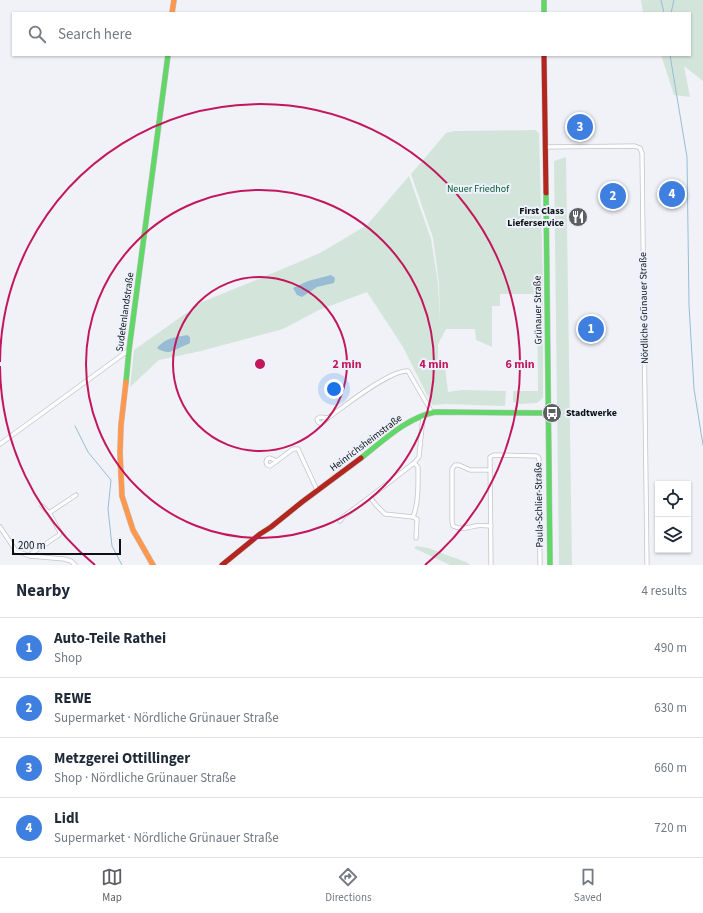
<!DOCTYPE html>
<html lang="en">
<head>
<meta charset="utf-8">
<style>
	body { margin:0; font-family:"Source Sans 3",sans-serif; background:#f2f2f3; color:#1f2937 }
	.controls { position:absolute; right:12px; bottom:12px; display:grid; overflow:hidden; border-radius:0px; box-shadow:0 1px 3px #0004 }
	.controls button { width:36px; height:36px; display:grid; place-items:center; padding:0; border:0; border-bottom:1px solid #e0e1e3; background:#fff; color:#1f2937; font:20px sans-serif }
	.scale { position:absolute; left:12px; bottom:10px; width:109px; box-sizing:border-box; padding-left:4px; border:2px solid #0e1013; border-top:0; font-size:11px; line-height:14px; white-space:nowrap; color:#0e1013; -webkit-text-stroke:3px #edf1fb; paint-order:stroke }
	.you { position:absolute; left:334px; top:389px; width:14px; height:14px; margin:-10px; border:3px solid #fff; border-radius:50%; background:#1a73e8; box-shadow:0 0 0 6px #1a73e833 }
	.badge { display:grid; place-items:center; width:26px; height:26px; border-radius:50%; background:#5d5f63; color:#fff; font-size:13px; font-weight:700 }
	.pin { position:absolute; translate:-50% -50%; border:2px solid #fff; box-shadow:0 1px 4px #0006 }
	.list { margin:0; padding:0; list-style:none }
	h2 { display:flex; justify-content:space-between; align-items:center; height:52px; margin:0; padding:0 16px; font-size:17px }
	h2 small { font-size:13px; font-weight:400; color:#747a83 }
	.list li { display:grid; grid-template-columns:26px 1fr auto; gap:12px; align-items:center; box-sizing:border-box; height:60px; padding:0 16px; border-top:1px solid #e0e1e3 }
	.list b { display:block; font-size:15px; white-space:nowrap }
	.list p { margin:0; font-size:13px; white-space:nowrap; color:#747a83 }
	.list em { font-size:13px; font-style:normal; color:#747a83 }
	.icon { flex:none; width:22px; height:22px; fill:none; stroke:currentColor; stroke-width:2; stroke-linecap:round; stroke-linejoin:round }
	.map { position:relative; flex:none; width:703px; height:565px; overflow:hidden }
	.search { position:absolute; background:#fff; box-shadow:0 1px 3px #0004; left:12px; right:12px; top:12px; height:44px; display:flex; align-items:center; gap:10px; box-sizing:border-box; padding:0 14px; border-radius:0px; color:#747a83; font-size:15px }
	.sheet { height:292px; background:#fff }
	nav { display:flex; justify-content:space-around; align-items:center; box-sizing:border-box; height:56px; border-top:1px solid #e0e1e3; background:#fff; font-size:11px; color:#747a83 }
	nav a { display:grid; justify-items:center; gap:2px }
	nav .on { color:#5d5f63 }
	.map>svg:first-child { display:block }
</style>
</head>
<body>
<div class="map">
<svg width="703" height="565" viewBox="0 0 703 565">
	<rect width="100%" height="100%" fill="#f0f2f8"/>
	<g fill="#d3e4db">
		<polygon points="641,0 703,0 703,81 684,66 690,97 674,95 661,55 690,55 690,13 643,13"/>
		<polygon points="535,130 539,133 543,282 543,398 537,403 519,404 513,402 513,391 538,391 537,294 500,294 500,306 492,306 492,347 476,340 475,329 446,329 438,344 438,364 445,367 448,392 462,390 506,391 505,406 445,404 432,405 403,347 367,292 319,310 283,329 201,351 159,360 130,387 134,350 202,302 285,268 320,253 367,225 409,176 431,239 438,283 440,323 439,283 433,238 411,174 446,133 454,131 463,131"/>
		<polygon points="566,157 572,565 559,565 554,161"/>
		<polygon points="416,546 428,548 466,562 470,565 450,565 414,548"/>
	</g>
	<g fill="#98bcd4">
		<polygon points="331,275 335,278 334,283 317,287 302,297 297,295 293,288 308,281"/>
		<path d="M187,335L190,337V343C188,344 171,352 169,352C165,352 159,350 157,348C167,337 174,338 187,335Z"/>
	</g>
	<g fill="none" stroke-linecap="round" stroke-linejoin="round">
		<g stroke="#98bcd4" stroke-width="1">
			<polyline points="661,0 664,13"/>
			<polyline points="671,13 674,0"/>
			<polyline points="670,55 687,157 689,305 694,389 703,445"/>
			<polyline points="75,426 88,452 111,480 108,509 112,546 122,565"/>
		</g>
		<g stroke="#c2c4c9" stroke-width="5">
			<g id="street">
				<polyline points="545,147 635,146 640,148 642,153 647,565"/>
				<path d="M328,418L321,424L318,422L317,419L320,417L328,418C343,407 391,369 408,371L430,409V413"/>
				<polyline points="0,444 129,350"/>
				<polyline points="277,461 270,458 267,459 266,462 267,465 270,466 277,461 293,449 298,449 317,490"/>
				<path d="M414,463L370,497L376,505L385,514L413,517C419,502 418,483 418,467L414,463L419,457L423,416"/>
				<path d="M490,470H470L459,465H455L452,469V521L453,526C461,530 467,528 475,526C480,525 486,526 491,526"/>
				<polyline points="42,506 49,513"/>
				<polyline points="413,517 417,519 416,538"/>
				<polyline points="340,521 343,517 370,497"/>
				<polyline points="0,527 16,551 30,556 64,559 71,561 75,565"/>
				<polyline points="30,556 32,553 59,535 60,532 49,513 76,495"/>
				<polyline points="491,565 490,457 494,455 537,456 539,458 540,565"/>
			</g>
		</g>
		<g stroke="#c2c4c9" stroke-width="6">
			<g id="fast">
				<polyline points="544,0 544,13"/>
				<polyline points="546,193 550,565"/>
				<polyline points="126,382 129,350 168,55"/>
				<path d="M361,458C383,441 406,418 435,412L548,413"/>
			</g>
		</g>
		<g stroke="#c2c4c9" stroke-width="6">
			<g id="slow">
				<polyline points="172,13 174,0"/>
				<polyline points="126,382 121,425 120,453 122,496 133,530 153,565"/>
			</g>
		</g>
		<g stroke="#c2c4c9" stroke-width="6">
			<g id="jam">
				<polyline points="544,55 546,193"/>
				<polyline points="222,565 260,534 271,527 302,502 361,458"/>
			</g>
		</g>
		<use href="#street" stroke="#fdfdfe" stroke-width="3.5"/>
		<use href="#fast" stroke="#63d668" stroke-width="5"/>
		<use href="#slow" stroke="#ff974d" stroke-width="5"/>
		<use href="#jam" stroke="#b3261e" stroke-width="5"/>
	</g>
	<g fill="none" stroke="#c2185b" stroke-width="2">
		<circle cx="260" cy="364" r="87"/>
		<circle cx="260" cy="364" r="174"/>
		<path d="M95 565A260 260 0 0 1 0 366M0 362A260 260 0 1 1 425 565"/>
	</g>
	<defs>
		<g id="restaurant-disc" transform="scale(1)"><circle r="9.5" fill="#5d5f63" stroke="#edf1fb"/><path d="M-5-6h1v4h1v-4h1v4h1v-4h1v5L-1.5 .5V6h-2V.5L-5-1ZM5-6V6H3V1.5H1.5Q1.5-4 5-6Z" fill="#fff"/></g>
		<g id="bus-disc" transform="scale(1)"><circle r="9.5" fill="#5d5f63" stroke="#edf1fb"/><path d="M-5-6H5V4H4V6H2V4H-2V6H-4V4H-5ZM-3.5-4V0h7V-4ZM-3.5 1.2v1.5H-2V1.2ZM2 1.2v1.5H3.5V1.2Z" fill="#fff"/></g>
	</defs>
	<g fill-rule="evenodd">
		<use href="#restaurant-disc" x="578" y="217"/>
		<use href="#bus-disc" x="552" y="413"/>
	</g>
	<g text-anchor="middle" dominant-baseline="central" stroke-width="4" stroke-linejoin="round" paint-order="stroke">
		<g font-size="10" fill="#065a30" stroke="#edf1fb">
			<text x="478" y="189">Neuer Friedhof</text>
		</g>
		<g font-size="10" font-weight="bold" fill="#0e1013" stroke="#edf1fb" text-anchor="end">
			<text x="564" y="211">First Class<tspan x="564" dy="12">Lieferservice</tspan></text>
			<text x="566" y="413" text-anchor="start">Stadtwerke</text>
		</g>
		<g font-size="10" fill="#0e1013" stroke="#edf1fb">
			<text transform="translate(644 308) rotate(-91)">Nördliche Grünauer Straße</text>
			<text transform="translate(538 310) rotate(-91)">Grünauer Straße</text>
			<text transform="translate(125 312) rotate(-82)">Sudetenlandstraße</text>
			<text transform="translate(366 443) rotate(-37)">Heinrichsheimstraße</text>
			<text transform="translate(539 505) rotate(-91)">Paula-Schlier-Straße</text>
		</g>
	</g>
	<circle cx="260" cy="364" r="6" fill="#c2185b" stroke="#edf1fb" stroke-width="2"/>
	<g font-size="12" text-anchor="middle" font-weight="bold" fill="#c2185b" stroke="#edf1fb" stroke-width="4" stroke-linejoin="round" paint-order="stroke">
		<text x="347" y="368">2 min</text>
		<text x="434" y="368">4 min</text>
		<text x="520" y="368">6 min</text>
	</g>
</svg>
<div class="controls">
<button><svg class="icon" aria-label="locate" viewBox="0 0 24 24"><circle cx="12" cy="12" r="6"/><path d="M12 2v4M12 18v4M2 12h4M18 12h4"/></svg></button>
<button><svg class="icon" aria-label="layers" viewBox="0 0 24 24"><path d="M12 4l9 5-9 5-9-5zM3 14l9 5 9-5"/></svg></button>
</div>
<div class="scale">200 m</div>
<div class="you"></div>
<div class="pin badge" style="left:591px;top:329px;background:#3f7fe0">1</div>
<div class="pin badge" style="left:613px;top:196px;background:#3f7fe0">2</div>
<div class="pin badge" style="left:580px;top:127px;background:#3f7fe0">3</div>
<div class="pin badge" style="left:672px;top:194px;background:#3f7fe0">4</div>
<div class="search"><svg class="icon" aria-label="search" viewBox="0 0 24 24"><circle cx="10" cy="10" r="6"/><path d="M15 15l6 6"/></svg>Search here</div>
</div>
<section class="sheet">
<h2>Nearby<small>4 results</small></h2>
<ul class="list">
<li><span class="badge" style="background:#3f7fe0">1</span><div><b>Auto-Teile Rathei</b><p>Shop</p></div><em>490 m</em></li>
<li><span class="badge" style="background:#3f7fe0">2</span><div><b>REWE</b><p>Supermarket · Nördliche Grünauer Straße</p></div><em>630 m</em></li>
<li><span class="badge" style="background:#3f7fe0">3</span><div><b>Metzgerei Ottillinger</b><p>Shop · Nördliche Grünauer Straße</p></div><em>660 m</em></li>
<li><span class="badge" style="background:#3f7fe0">4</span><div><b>Lidl</b><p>Supermarket · Nördliche Grünauer Straße</p></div><em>720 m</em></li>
</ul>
</section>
<nav>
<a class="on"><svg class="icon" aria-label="map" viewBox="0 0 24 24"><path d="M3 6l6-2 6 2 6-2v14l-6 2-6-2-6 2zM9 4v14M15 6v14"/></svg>Map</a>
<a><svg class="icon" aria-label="directions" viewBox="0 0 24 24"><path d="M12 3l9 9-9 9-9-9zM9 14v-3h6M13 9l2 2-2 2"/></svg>Directions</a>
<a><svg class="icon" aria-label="saved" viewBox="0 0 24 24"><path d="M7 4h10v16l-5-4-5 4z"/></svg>Saved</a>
</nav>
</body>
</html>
